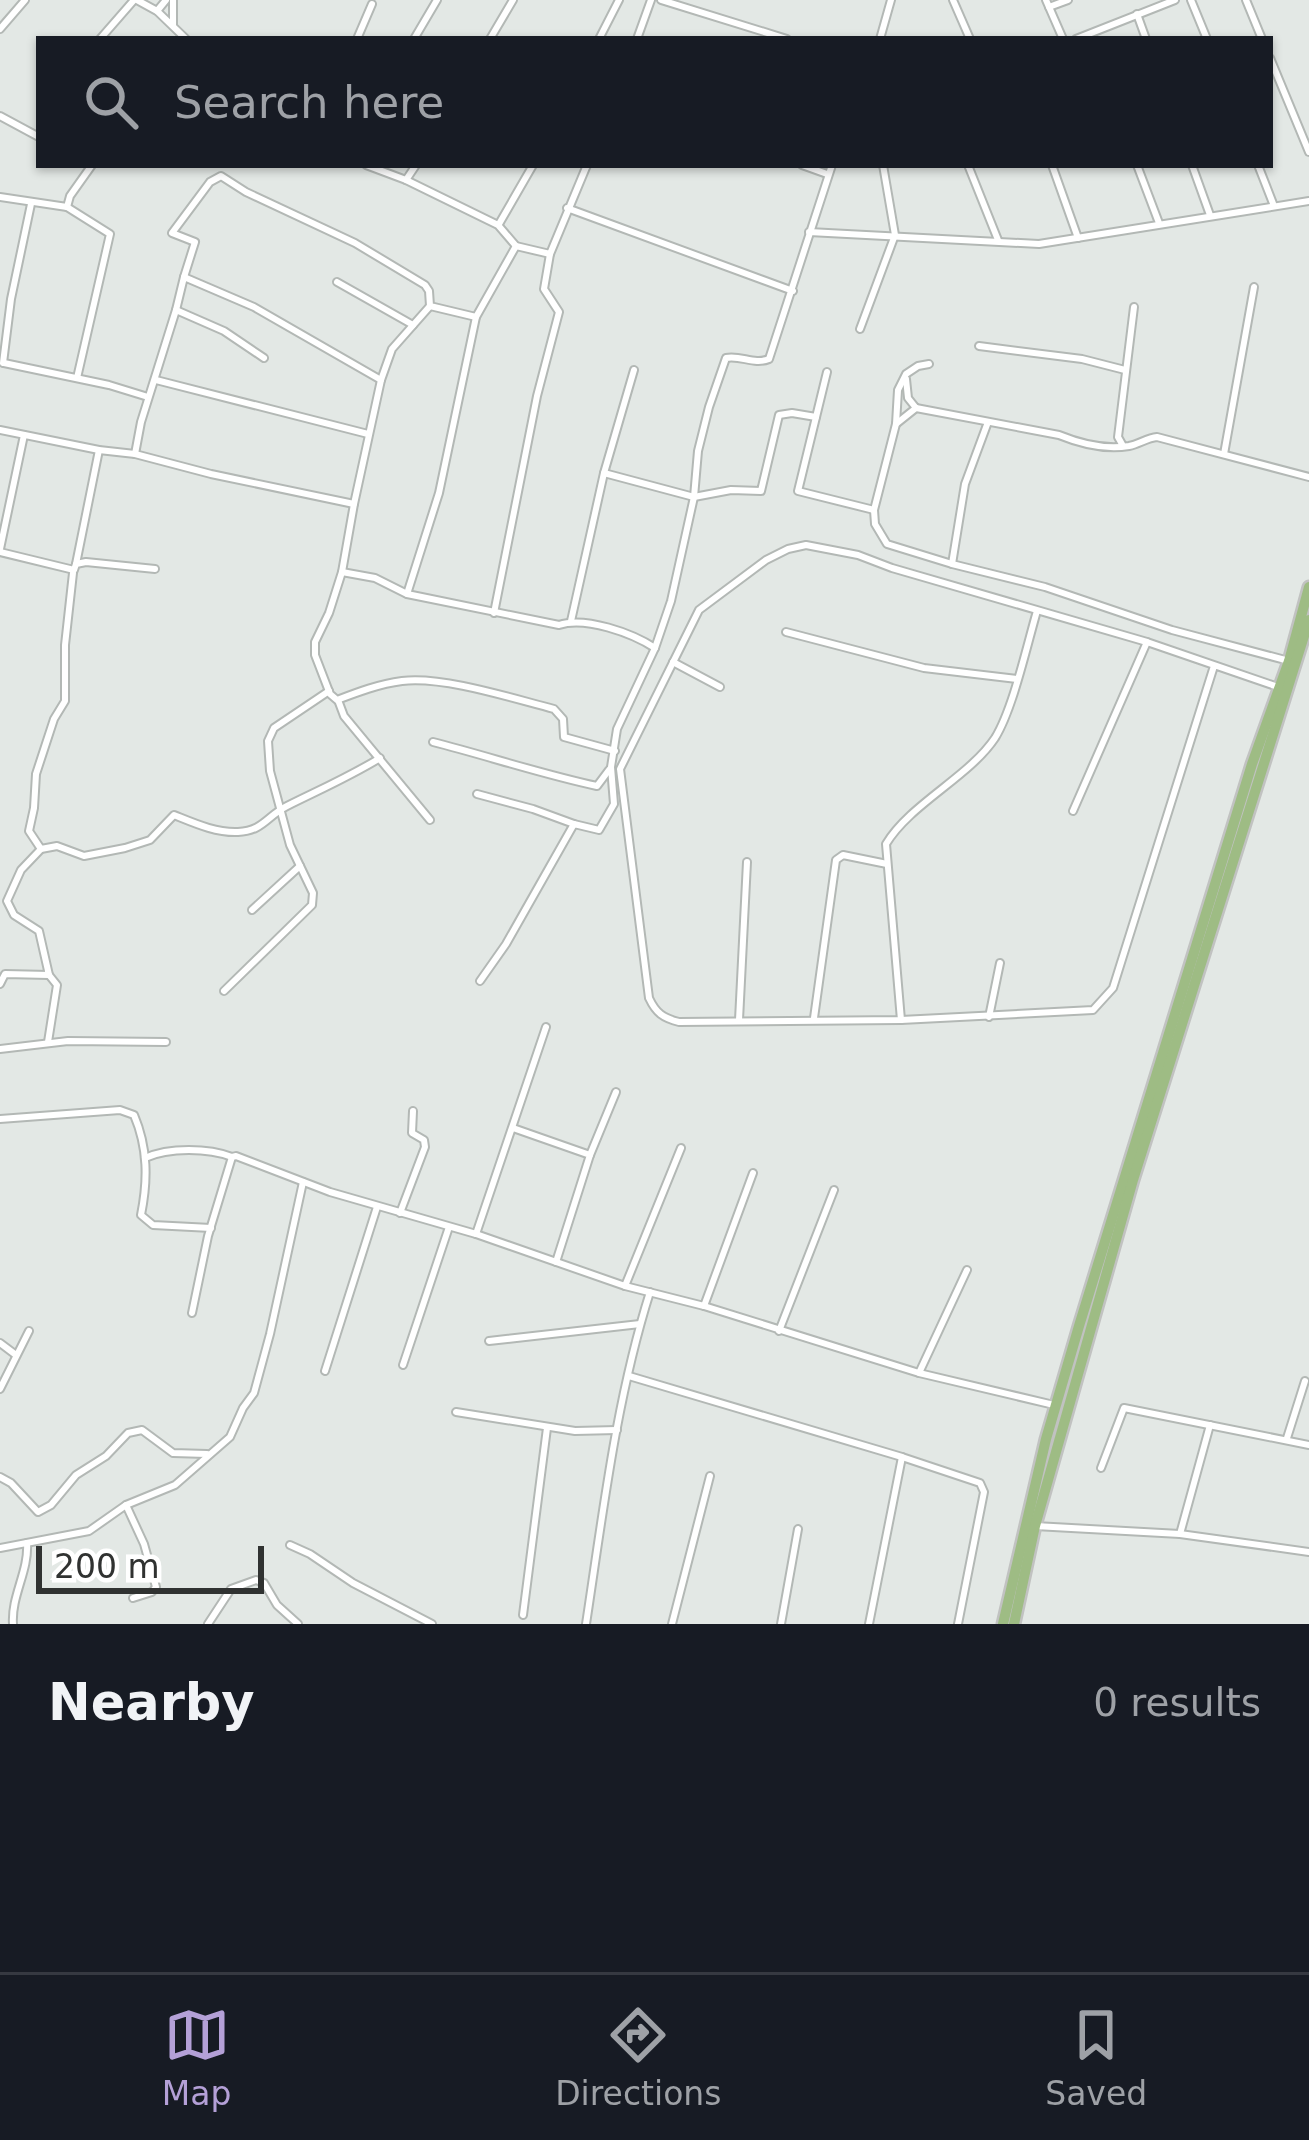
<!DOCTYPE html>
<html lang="en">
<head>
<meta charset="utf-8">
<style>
	body { margin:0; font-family:"DejaVu Sans",sans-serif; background:#20242c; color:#f1f3f6 }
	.scale { position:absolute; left:36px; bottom:30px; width:228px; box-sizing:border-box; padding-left:12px; border:6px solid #303231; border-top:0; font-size:33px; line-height:42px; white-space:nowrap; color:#303231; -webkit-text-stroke:9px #fff; paint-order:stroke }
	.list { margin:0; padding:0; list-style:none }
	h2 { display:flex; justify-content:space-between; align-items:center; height:156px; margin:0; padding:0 48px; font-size:51px }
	h2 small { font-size:39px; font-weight:400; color:#9ea1a6 }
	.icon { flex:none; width:66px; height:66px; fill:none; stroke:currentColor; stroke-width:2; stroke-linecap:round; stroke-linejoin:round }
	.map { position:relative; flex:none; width:1309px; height:1624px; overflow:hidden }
	.search { position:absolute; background:#171b24; box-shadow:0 3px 9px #0004; left:36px; right:36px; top:36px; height:132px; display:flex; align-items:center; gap:30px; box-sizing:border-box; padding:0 42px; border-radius:0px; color:#9ea1a6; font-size:45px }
	.sheet { height:348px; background:#171b24 }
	nav { display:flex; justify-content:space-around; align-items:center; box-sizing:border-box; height:168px; border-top:3px solid #363941; background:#171b24; font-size:33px; color:#9ea1a6 }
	nav a { display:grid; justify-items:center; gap:6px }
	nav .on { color:#b4a0d7 }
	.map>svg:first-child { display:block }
</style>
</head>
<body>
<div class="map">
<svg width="1309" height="1624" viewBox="0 0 1309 1624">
	<rect width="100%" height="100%" fill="#e3e8e5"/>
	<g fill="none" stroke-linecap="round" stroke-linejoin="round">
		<g stroke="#b3b8b5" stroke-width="10">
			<g id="minor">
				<polyline points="137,0 157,11 186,39"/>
				<polyline points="661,0 787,39"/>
				<polyline points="953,0 970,39"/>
				<polyline points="1046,0 1063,39"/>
				<polyline points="1191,0 1207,39"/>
				<polyline points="1246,0 1262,39"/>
				<polyline points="1049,7 1068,0"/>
				<polyline points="157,11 166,0"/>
				<polyline points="1137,14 1146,39"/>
				<polyline points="173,25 173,0"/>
				<polyline points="0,29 25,0"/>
				<polyline points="100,39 134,0"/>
				<polyline points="357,39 372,4"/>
				<polyline points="414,39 437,0"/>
				<polyline points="490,39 513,0"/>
				<polyline points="599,39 619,0"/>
				<polyline points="637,39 651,0"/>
				<polyline points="880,39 891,0"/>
				<polyline points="1076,39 1175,0"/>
				<polyline points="1270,58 1309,152"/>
				<polyline points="0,116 39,137"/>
				<polyline points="366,165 406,180 498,225 516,246 550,254"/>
				<polyline points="802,165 827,174"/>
				<polyline points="968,165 998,240"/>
				<polyline points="1052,165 1078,238"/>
				<polyline points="1137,165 1159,223"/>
				<polyline points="1192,165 1210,215"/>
				<polyline points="1258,165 1274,206"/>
				<polyline points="406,180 416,165"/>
				<polyline points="0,197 67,207 110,234 77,378"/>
				<polyline points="67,207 70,196 92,165"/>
				<polyline points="567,208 793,291"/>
				<polyline points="499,224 533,165"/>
				<polyline points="809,232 1039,244 1309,201"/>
				<polyline points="184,277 195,242 172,233 210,182 221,176 246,192 355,243 425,285 429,291 430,306 476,317"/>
				<polyline points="337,282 413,325"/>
				<path d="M430,306L392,349L381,380L354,504L342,572L329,613L315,642V655L330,694L337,700C358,692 379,684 402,681C444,676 511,698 554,709L563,719L564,737L615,751"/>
				<polyline points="176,310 184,277 254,307 381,380"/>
				<polyline points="860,329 895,235 883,165"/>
				<polyline points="979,346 1082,359 1125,370"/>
				<polyline points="3,363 11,299 31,204"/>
				<polyline points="4,363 109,385 148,397"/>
				<polyline points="929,364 918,366 906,374 898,390 896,424 874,510 875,524 887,544 952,564 1045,587 1172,630 1289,661"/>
				<polyline points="827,372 798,491 874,510"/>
				<polyline points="906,379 908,398 916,408"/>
				<polyline points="156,380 368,434"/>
				<path d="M916,408L1059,435C1081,444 1105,450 1129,446C1139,444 1147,438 1157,437L1309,477"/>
				<polyline points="896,424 916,408"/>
				<polyline points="0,430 99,450 135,454 211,474 354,504"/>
				<polyline points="1123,446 1118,437 1134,307"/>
				<polyline points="135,454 141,422 176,310 224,331 264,358"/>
				<polyline points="1224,454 1254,287"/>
				<polyline points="604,473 694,497 731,490 761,491 779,415 792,413 816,417"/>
				<polyline points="0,549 24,435"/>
				<polyline points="0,552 74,570 76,564 86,562 155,569"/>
				<polyline points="76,564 99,450"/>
				<polyline points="952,564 965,484 988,422"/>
				<path d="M342,572L375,578L407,594L559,625C585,616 632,633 655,648"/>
				<polyline points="407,594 439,493 476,317 516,246"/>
				<polyline points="494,613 537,396 559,312 544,289 550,254 587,165"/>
				<polyline points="571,621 604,473 634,370"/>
				<polyline points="786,632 924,668 1017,679"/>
				<polyline points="673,662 720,687"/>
				<path d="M1214,666L1113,988L1093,1010L901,1020L679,1022C663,1018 656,1013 649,998L620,769L699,610L766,560L788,549L806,545L858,555L892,568L1147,642L1278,687"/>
				<polyline points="338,700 344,716 430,820"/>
				<path d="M433,742C488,756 541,774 597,786L609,770"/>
				<polyline points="477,794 533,809 574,824"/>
				<polyline points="1073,811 1147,642"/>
				<polyline points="41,849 29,831 34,808 36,774 54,719 65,701 65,645 73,573"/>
				<polyline points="252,910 300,866"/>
				<path d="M480,981L506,944L574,824L599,830L614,804L611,767L617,729L655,648L671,601L694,497L698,451L709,407L726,358C741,355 754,365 769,359L832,165"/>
				<path d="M0,984L5,974L49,975L39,931L14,915L7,901L21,870L41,849L57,846L84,856L125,848L150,840L174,815C194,823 216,833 238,832C263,831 267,816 287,806C319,790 349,777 380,758"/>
				<polyline points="224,991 312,905 313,893 290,845 270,771 268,741 274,728 329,691"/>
				<polyline points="989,1017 1000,963"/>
				<polyline points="814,1018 836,860 843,855 887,864"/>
				<polyline points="739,1020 747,862"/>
				<path d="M901,1020L886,844C910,804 969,777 995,738C1013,709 1027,645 1037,611"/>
				<polyline points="48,1042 57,985 49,975"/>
				<polyline points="0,1049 68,1041 166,1042"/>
				<path d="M0,1119L120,1110L134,1115C148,1148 148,1180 141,1215L153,1225L211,1228"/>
				<polyline points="513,1128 590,1155 556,1262"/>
				<polyline points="590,1155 616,1092"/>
				<path d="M145,1158C169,1147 209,1148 232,1157"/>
				<polyline points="400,1213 425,1147 424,1140 412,1133 413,1111"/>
				<polyline points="476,1234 546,1027"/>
				<polyline points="625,1286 681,1148"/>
				<polyline points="704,1306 753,1173"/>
				<polyline points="192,1313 208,1236 232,1157 236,1156 330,1192 476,1234 625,1286 704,1306 919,1373 1054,1405"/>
				<polyline points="779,1331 834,1190"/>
				<polyline points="489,1341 640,1324"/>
				<polyline points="0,1343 16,1355"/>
				<polyline points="403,1365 449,1227"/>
				<polyline points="325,1371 377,1207"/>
				<polyline points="919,1373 967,1270"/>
				<polyline points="629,1376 902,1457 980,1483 984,1492 958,1624"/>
				<polyline points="0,1389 29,1331"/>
				<polyline points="456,1412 575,1431 617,1430"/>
				<polyline points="1287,1438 1305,1381"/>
				<polyline points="1101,1468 1124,1408 1309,1445"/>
				<polyline points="0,1477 11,1483 38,1512 51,1505 76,1475 106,1456 128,1433 142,1430 173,1453 207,1454"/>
				<polyline points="126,1505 144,1544 156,1587 152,1592 133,1598"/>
				<polyline points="1035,1526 1180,1534 1309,1552"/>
				<polyline points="1180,1534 1210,1425"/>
				<polyline points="290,1545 310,1554 353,1583 432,1624"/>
				<polyline points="0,1548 89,1531 126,1505 175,1485 230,1437 243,1408 254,1393 270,1334 303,1182"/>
				<polyline points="523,1615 547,1428"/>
				<path d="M13,1624C11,1596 29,1571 27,1543"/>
				<polyline points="208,1624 231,1589 256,1580 264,1583 277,1605 298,1624"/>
				<path d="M586,1624C603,1513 616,1400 650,1292"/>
				<polyline points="672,1624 710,1476"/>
				<polyline points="781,1624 798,1529"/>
				<polyline points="869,1624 902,1457"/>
			</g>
		</g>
		<g stroke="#c1c2c1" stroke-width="15">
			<g id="trunk">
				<polyline points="1003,1624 1046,1439 1079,1326 1252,764 1289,661 1309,587"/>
				<polyline points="1014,1624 1035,1526 1133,1180 1309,620"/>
			</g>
		</g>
		<use href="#minor" stroke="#fff" stroke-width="6"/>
		<use href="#trunk" stroke="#9ebc84" stroke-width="10"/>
	</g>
</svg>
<div class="scale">200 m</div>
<div class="search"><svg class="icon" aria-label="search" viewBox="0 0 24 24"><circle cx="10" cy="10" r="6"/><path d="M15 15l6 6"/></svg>Search here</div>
</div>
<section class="sheet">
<h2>Nearby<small>0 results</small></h2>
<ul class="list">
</ul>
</section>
<nav>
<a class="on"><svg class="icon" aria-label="map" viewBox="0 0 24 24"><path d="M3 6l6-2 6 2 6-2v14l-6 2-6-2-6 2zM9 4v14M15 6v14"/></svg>Map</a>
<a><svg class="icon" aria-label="directions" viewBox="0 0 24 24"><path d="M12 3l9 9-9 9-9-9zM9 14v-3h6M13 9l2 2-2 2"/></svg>Directions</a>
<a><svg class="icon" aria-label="saved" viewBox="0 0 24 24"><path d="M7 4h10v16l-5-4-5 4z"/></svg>Saved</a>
</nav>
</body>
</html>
